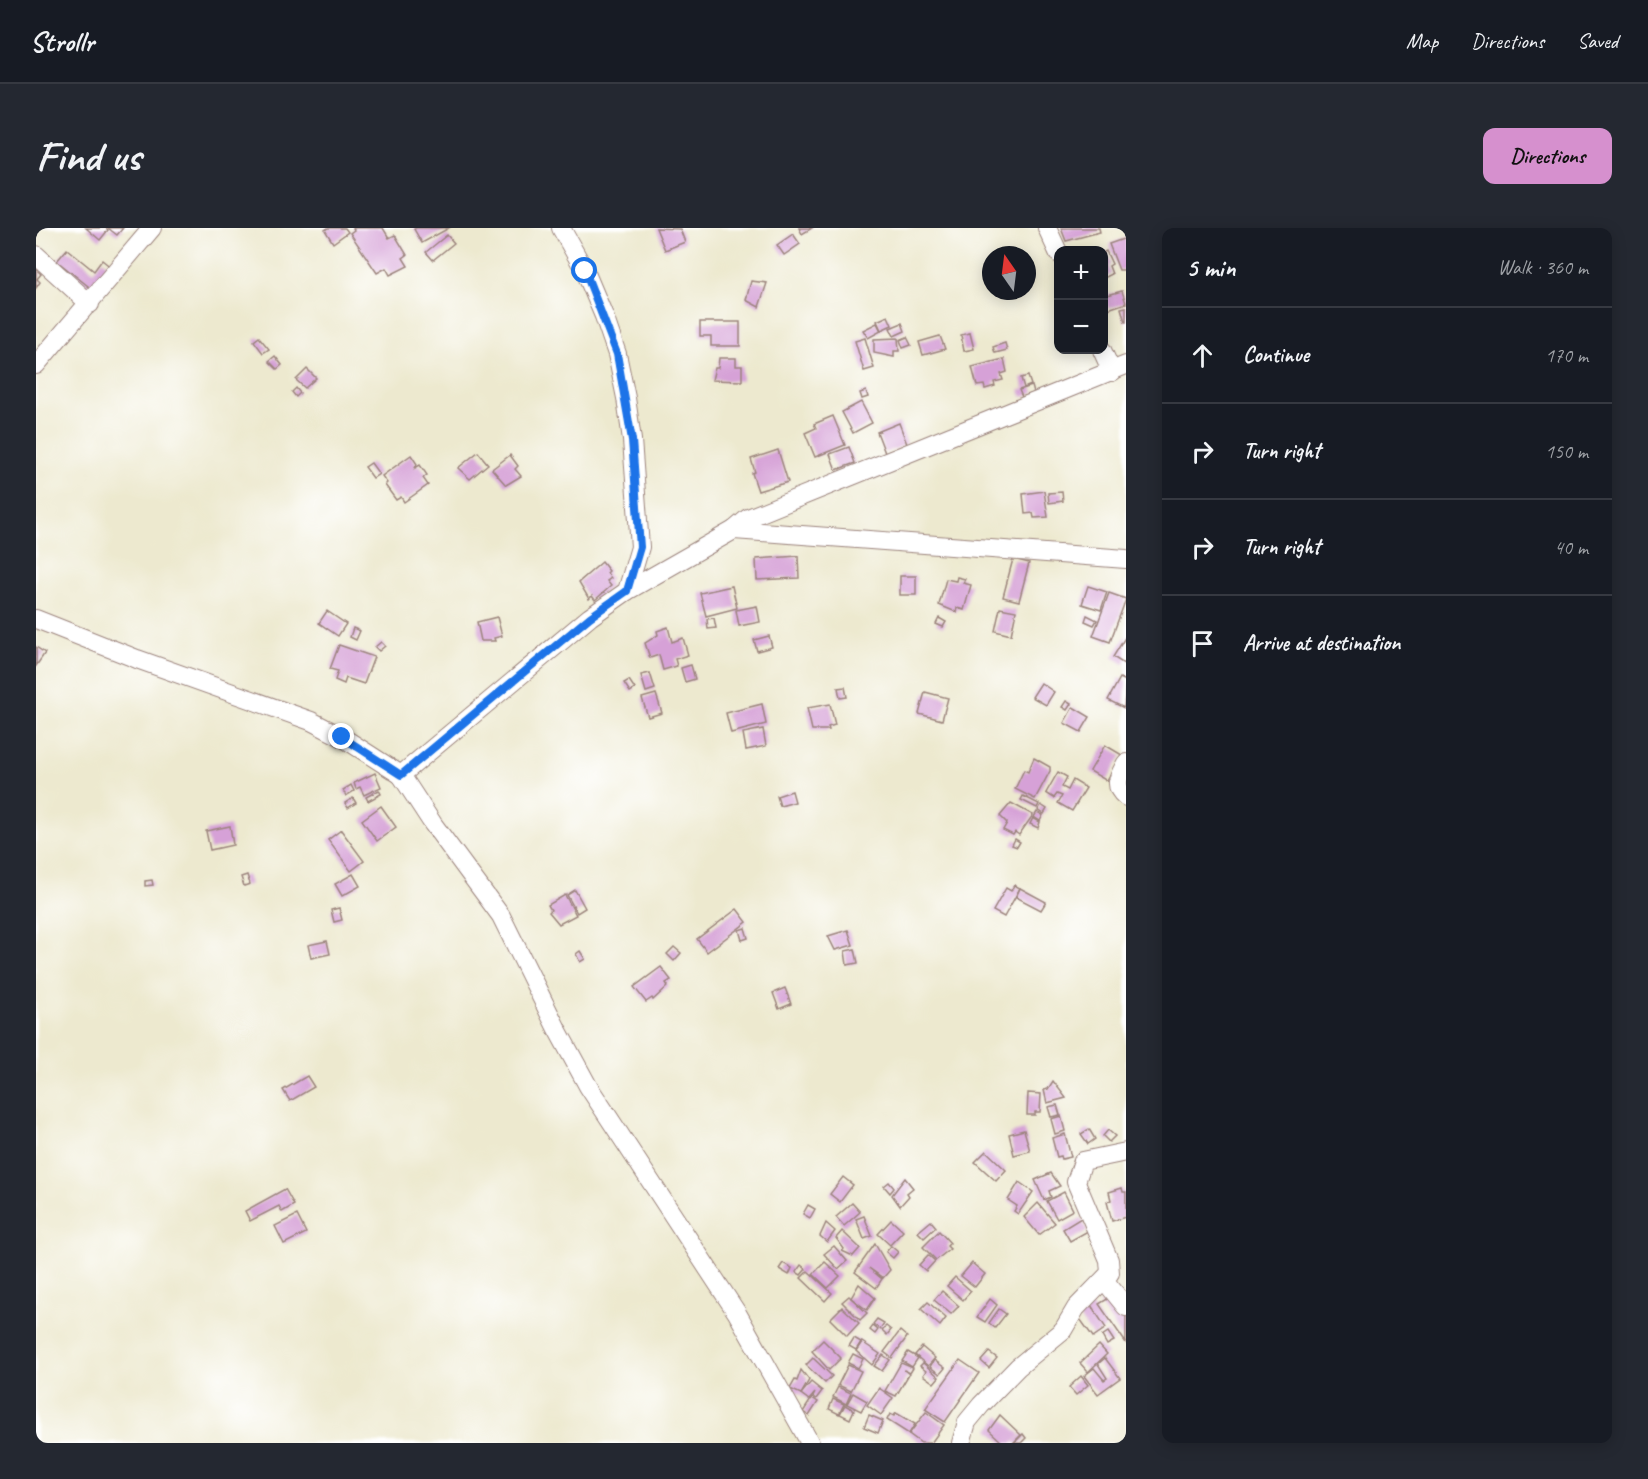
<!DOCTYPE html>
<html lang="en">
<head>
<meta charset="utf-8">
<style>
	body { margin:0; font-family:Caveat,sans-serif; background:#242831; color:#f1f3f6 }
	.controls { position:absolute; right:18px; top:18px; display:grid; overflow:hidden; border-radius:12px; box-shadow:0 3px 15px #0003 }
	.controls button { width:54px; height:54px; display:grid; place-items:center; padding:0; border:0; border-bottom:2px solid #363941; background:#171b24; color:#f1f3f6; font:30px sans-serif }
	.compass { position:absolute; left:946px; top:18px; width:54px; height:54px; border-radius:50%; background:#171b24; box-shadow:0 3px 15px #0003; rotate:346deg }
	.stop { position:absolute; width:18px; height:18px; margin:-14px; border:4px solid #1a73e8; border-radius:50%; background:#fff }
	.stop.end { background:#1a73e8; border-color:#fff; box-shadow:0 2px 6px #0008 }
	.list { margin:0; padding:0; list-style:none }
	h2 { display:flex; justify-content:space-between; align-items:center; height:78px; margin:0; padding:0 24px; font-size:26px }
	h2 small { font-size:20px; font-weight:400; color:#9ea1a6 }
	.list li { display:grid; grid-template-columns:39px 1fr auto; gap:18px; align-items:center; box-sizing:border-box; height:96px; padding:0 24px; border-top:2px solid #363941 }
	.list b { display:block; font-size:22px; white-space:nowrap }
	.list em { font-size:20px; font-style:normal; color:#9ea1a6 }
	.icon { flex:none; width:33px; height:33px; fill:none; stroke:currentColor; stroke-width:2; stroke-linecap:round; stroke-linejoin:round }
	.map { position:relative; flex:none; width:1090px; height:1215px; overflow:hidden; border-radius:12px }
	header { display:flex; align-items:center; gap:36px; box-sizing:border-box; height:84px; padding:0 30px; background:#171b24; border-bottom:2px solid #363941 }
	header strong { font-size:28px }
	nav { display:flex; gap:33px; margin-inline-start:auto; font-size:21px }
	.intro { display:flex; align-items:center; justify-content:space-between; box-sizing:border-box; height:144px; padding:0 36px }
	h1 { margin:0; font-size:42px }
	.button { padding:15px 27px; border-radius:12px; background:#d690ce; color:#111; font-size:21px; font-weight:700 }
	main { display:flex; gap:36px; padding:0 36px }
	aside { flex:1; background:#171b24; border-radius:12px; box-shadow:0 3px 15px #0003 }
	.map>svg:first-child { display:block }
</style>
</head>
<body>
<header>
<strong>Strollr</strong>
<nav><a>Map</a><a>Directions</a><a>Saved</a></nav>
</header>
<div class="intro"><h1>Find us</h1><a class="button">Directions</a></div>
<main>
<div class="map">
<svg width="1090" height="1215" viewBox="0 0 1090 1215">
	<rect width="100%" height="100%" fill="#fff"/>
	<filter id="ink" filterUnits="userSpaceOnUse"><feTurbulence type="fractalNoise" baseFrequency=".0167" numOctaves="2"/><feDisplacementMap in="SourceGraphic" scale="12" xChannelSelector="R" yChannelSelector="G"/><feConvolveMatrix kernelMatrix="1 2 1 2 8 2 1 2 1" color-interpolation-filters="sRGB"/></filter>
	<filter id="wash" filterUnits="userSpaceOnUse"><feTurbulence type="fractalNoise" baseFrequency=".008" numOctaves="4" result="noise"/><feDisplacementMap in="SourceGraphic" scale="24" xChannelSelector="R" yChannelSelector="G"/><feGaussianBlur stdDeviation="1.35" result="paint"/><feColorMatrix in="noise" values="0 0 0 0 0 0 0 0 0 0 0 0 0 0 0 0 0 1.4 0 .05"/><feComposite in="paint" operator="in"/></filter>
	<g filter="url(#wash)">
		<rect width="100%" height="100%" fill="#ede9cf"/>
		<g id="blocks">
			<g fill="#d6a1d7">
				<polygon points="50,0 70,0 72,2 64,12"/>
				<polygon points="72,0 87,0 81,7"/>
				<polygon points="292,0 309,0 312,4 297,15 289,2"/>
				<polygon points="317,0 347,0 353,10 359,7 371,27 367,30 372,38 354,47 350,40 341,45 314,5 318,2"/>
				<polygon points="380,0 413,0 386,15 378,1"/>
				<polygon points="620,0 644,1 649,14 629,22"/>
				<polygon points="763,0 776,0 766,6"/>
				<polygon points="1025,0 1063,0 1064,4 1030,13"/>
				<polygon points="757,6 764,16 748,27 741,17"/>
				<polygon points="411,7 418,15 397,32 390,24"/>
				<polygon points="1090,10 1090,42 1083,42 1073,16"/>
				<polygon points="31,21 58,43 66,32 76,40 57,62 21,33"/>
				<polygon points="1070,23 1076,36 1073,38 1076,46 1068,50 1068,24"/>
				<polygon points="0,41 5,46 1,51 4,54 0,60"/>
				<polygon points="715,53 731,55 723,79 710,72"/>
				<polygon points="1086,63 1090,75 1072,81 1068,68"/>
				<polygon points="1090,79 1090,94 1089,94 1085,80"/>
				<polygon points="852,88 856,97 845,102 841,93"/>
				<polygon points="664,94 704,94 704,118 675,118 675,108 664,108"/>
				<polygon points="841,95 845,103 832,110 827,102"/>
				<polygon points="866,95 869,103 858,108 854,100"/>
				<polygon points="934,105 938,121 928,123 925,107"/>
				<polygon points="904,108 909,121 887,127 883,114"/>
				<polygon points="223,109 233,121 227,125 218,113"/>
				<polygon points="871,109 875,117 867,120 864,112"/>
				<polygon points="829,110 838,140 828,143 819,113"/>
				<polygon points="862,110 863,123 858,123 858,129 838,125 838,111"/>
				<polygon points="969,115 971,122 959,125 957,119"/>
				<polygon points="239,128 246,137 241,141 233,133"/>
				<polygon points="683,130 700,130 700,138 706,138 706,153 676,152 679,140 682,140"/>
				<polygon points="968,131 971,144 965,146 967,152 958,154 959,158 949,161 948,157 941,158 936,139"/>
				<polygon points="271,141 280,150 269,160 260,152"/>
				<polygon points="992,148 995,157 988,160 985,150"/>
				<polygon points="996,158 998,165 986,169 983,162"/>
				<polygon points="260,160 264,165 260,169 256,164"/>
				<polygon points="830,163 832,169 826,171 824,165"/>
				<polygon points="825,174 836,195 817,205 806,184"/>
				<polygon points="797,188 809,217 779,229 769,205 780,200 778,196"/>
				<polygon points="863,195 871,216 849,225 841,204"/>
				<polygon points="813,219 819,235 800,242 794,226"/>
				<polygon points="742,222 752,254 722,263 716,245 719,244 715,231"/>
				<polygon points="442,224 452,236 434,251 422,240"/>
				<polygon points="375,227 381,236 379,240 384,237 391,247 387,250 392,257 368,274 365,269 360,272 349,257 351,255 346,248"/>
				<polygon points="474,227 482,238 479,241 485,248 470,257 456,241"/>
				<polygon points="335,235 343,246 337,250 329,239"/>
				<polygon points="1008,263 1012,289 998,290 997,285 989,286 987,266"/>
				<polygon points="1026,264 1027,273 1013,275 1012,265"/>
				<polygon points="762,328 763,350 721,352 720,331"/>
				<polygon points="977,331 993,335 983,373 967,369"/>
				<polygon points="566,334 573,343 571,345 575,350 571,353 575,358 559,372 556,368 553,371 543,354"/>
				<rect x="864" y="348" width="16" height="19"/>
				<polygon points="921,349 929,351 927,355 935,357 928,382 921,380 920,384 903,377 910,351 920,353"/>
				<polygon points="696,358 701,380 670,388 664,365"/>
				<polygon points="1052,358 1071,364 1065,382 1046,376"/>
				<polygon points="1073,365 1090,371 1074,414 1057,408"/>
				<polygon points="721,378 724,394 703,398 700,382"/>
				<polygon points="964,380 980,383 975,407 959,403"/>
				<polygon points="291,383 310,396 302,408 283,395"/>
				<polygon points="1051,387 1061,392 1058,397 1049,393"/>
				<polygon points="461,389 466,408 458,410 459,413 445,413 441,394"/>
				<polygon points="678,390 680,400 672,401 671,391"/>
				<polygon points="903,390 910,394 907,399 900,396"/>
				<polygon points="632,399 636,414 647,410 652,427 639,431 641,438 627,442 623,427 614,430 609,415 622,407 621,403"/>
				<polygon points="317,400 324,403 320,412 314,409"/>
				<polygon points="733,408 736,419 721,423 718,412"/>
				<polygon points="1090,408 1090,434 1088,436 1077,429"/>
				<polygon points="345,414 349,418 343,423 339,419"/>
				<polygon points="303,417 338,429 328,456 310,450 308,456 299,452 302,443 294,441"/>
				<polygon points="0,419 9,425 0,438"/>
				<polygon points="655,437 659,451 649,454 645,440"/>
				<polygon points="614,445 619,461 610,464 605,447"/>
				<polygon points="1084,450 1090,453 1088,480 1072,472"/>
				<polygon points="593,452 599,461 594,464 588,455"/>
				<polygon points="1005,455 1018,464 1010,477 996,469"/>
				<polygon points="809,459 811,469 804,470 802,460"/>
				<polygon points="889,464 912,470 906,492 883,486"/>
				<polygon points="620,466 626,485 612,489 606,470"/>
				<polygon points="1030,473 1035,476 1031,482 1026,479"/>
				<polygon points="726,476 730,496 695,505 690,485"/>
				<polygon points="794,476 799,497 792,499 793,502 776,502 771,480"/>
				<polygon points="1037,479 1054,489 1045,504 1028,495"/>
				<polygon points="727,501 730,518 710,522 707,505"/>
				<polygon points="1069,517 1086,527 1071,553 1054,543"/>
				<polygon points="998,530 1014,539 1014,543 999,571 979,561 988,542 992,544"/>
				<polygon points="1022,544 1031,549 1026,559 1032,562 1037,552 1050,560 1036,583 1022,575 1026,568 1021,566 1018,570 1010,565"/>
				<polygon points="339,545 345,559 328,567 324,559 320,561 318,555"/>
				<polygon points="315,557 318,563 310,568 307,562"/>
				<polygon points="343,562 345,566 332,573 330,569"/>
				<polygon points="756,563 759,574 744,578 741,568"/>
				<polygon points="987,568 1003,576 1001,580 985,572"/>
				<polygon points="317,570 320,575 312,580 309,575"/>
				<polygon points="975,575 997,587 983,607 979,604 977,607 967,602 971,595 964,588"/>
				<polygon points="1005,577 1011,581 1008,586 1002,582"/>
				<polygon points="345,578 360,599 341,613 326,592"/>
				<polygon points="1001,584 1007,587 1004,593 998,589"/>
				<polygon points="997,590 1004,594 1002,600 994,596"/>
				<polygon points="194,598 197,617 174,622 170,603"/>
				<polygon points="305,602 328,633 315,643 292,612"/>
				<polygon points="979,611 984,614 981,619 976,617"/>
				<polygon points="317,646 324,658 306,668 299,656"/>
				<polygon points="211,647 214,656 208,658 205,649"/>
				<polygon points="116,652 117,657 109,658 109,653"/>
				<polygon points="978,657 984,660 968,689 957,683 970,660 975,663"/>
				<polygon points="984,660 1010,674 1005,682 980,669"/>
				<polygon points="539,662 549,680 541,685 531,667"/>
				<polygon points="529,667 540,687 523,696 513,684 515,682 512,677"/>
				<polygon points="303,680 306,692 298,694 295,682"/>
				<polygon points="701,681 711,694 671,724 661,711"/>
				<polygon points="709,700 712,710 706,712 703,702"/>
				<polygon points="812,702 817,717 799,722 792,708"/>
				<polygon points="291,713 294,726 275,730 272,717"/>
				<polygon points="638,719 645,725 638,733 631,726"/>
				<polygon points="819,721 822,735 811,737 809,723"/>
				<polygon points="544,723 549,731 544,734 540,726"/>
				<polygon points="625,739 635,752 630,755 632,758 617,772 616,770 610,774 598,759"/>
				<polygon points="749,760 755,776 743,781 737,765"/>
				<polygon points="271,848 278,859 254,873 247,862"/>
				<polygon points="1017,853 1030,870 1011,875 1008,862 1012,861"/>
				<polygon points="992,865 1005,866 1004,884 999,884 999,887 991,887"/>
				<polygon points="1021,877 1024,887 1015,889 1012,879"/>
				<polygon points="1025,888 1029,903 1019,906 1015,891"/>
				<polygon points="1053,901 1059,911 1052,916 1045,906"/>
				<polygon points="988,902 994,923 978,927 973,906"/>
				<polygon points="1072,902 1079,908 1073,914 1067,908"/>
				<polygon points="1029,906 1035,929 1026,931 1025,928 1021,929 1016,910"/>
				<polygon points="950,923 970,942 960,953 939,934"/>
				<polygon points="1015,945 1024,958 1013,963 1015,969 1008,972 999,952"/>
				<polygon points="807,949 817,957 804,974 794,966"/>
				<polygon points="869,950 877,960 871,965 873,968 864,978 856,967"/>
				<polygon points="853,954 858,960 854,965 848,958"/>
				<polygon points="983,954 997,964 982,986 978,983 981,978 972,972"/>
				<polygon points="1086,960 1087,964 1090,964 1090,989 1076,993 1071,974 1075,972 1073,964"/>
				<polygon points="249,961 258,977 246,984 243,978 214,993 209,983"/>
				<polygon points="1028,964 1037,982 1021,991 1011,973"/>
				<polygon points="816,975 824,984 808,998 800,989"/>
				<polygon points="1002,975 1019,995 1003,1007 988,989"/>
				<polygon points="772,977 779,981 774,990 767,986"/>
				<polygon points="261,987 270,1005 248,1016 239,998"/>
				<polygon points="828,988 836,1008 828,1011 820,991"/>
				<polygon points="1045,990 1052,1003 1034,1013 1027,1001"/>
				<polygon points="855,992 867,1003 854,1017 842,1006"/>
				<polygon points="895,993 900,999 888,1010 882,1004"/>
				<polygon points="790,995 799,1003 791,1014 784,1008"/>
				<polygon points="806,1003 824,1020 817,1028 806,1023 808,1021 800,1010"/>
				<polygon points="903,1003 914,1015 911,1018 914,1021 900,1032 887,1019"/>
				<polygon points="839,1016 854,1042 847,1050 833,1040 846,1051 840,1060 819,1044"/>
				<polygon points="798,1018 811,1033 802,1041 788,1026"/>
				<polygon points="855,1018 862,1024 857,1030 850,1024"/>
				<polygon points="892,1027 899,1033 890,1043 883,1037"/>
				<polygon points="789,1034 804,1048 792,1060 777,1046"/>
				<polygon points="747,1035 756,1040 753,1047 743,1041"/>
				<polygon points="936,1035 949,1046 939,1059 925,1048"/>
				<polygon points="765,1037 770,1041 765,1047 760,1044"/>
				<polygon points="772,1043 796,1065 789,1073 765,1050"/>
				<polygon points="919,1049 935,1063 927,1072 911,1058"/>
				<polygon points="823,1056 839,1070 831,1082 815,1070"/>
				<polygon points="906,1063 923,1078 915,1086 898,1072"/>
				<polygon points="1078,1067 1090,1085 1090,1115 1063,1076"/>
				<polygon points="813,1068 831,1085 824,1092 806,1074"/>
				<polygon points="954,1071 961,1077 949,1094 941,1089"/>
				<polygon points="892,1074 910,1090 904,1098 885,1081"/>
				<polygon points="1053,1074 1070,1100 1057,1109 1039,1084"/>
				<polygon points="806,1079 823,1095 811,1108 794,1091"/>
				<polygon points="963,1081 970,1086 959,1100 953,1095"/>
				<polygon points="841,1091 848,1095 844,1101 837,1096"/>
				<polygon points="837,1098 842,1102 839,1106 834,1102"/>
				<polygon points="850,1098 855,1102 851,1107 846,1102"/>
				<polygon points="864,1103 871,1109 856,1130 848,1124"/>
				<polygon points="1072,1104 1078,1113 1071,1117 1066,1108"/>
				<polygon points="818,1110 825,1114 820,1122 813,1118"/>
				<polygon points="787,1112 805,1130 793,1142 776,1123"/>
				<polygon points="826,1114 844,1126 836,1137 820,1123"/>
				<polygon points="1063,1117 1071,1126 1052,1144 1044,1135"/>
				<polygon points="886,1119 899,1130 892,1138 879,1127"/>
				<polygon points="872,1124 882,1130 876,1139 866,1133"/>
				<polygon points="953,1124 961,1130 953,1140 945,1133"/>
				<polygon points="817,1126 827,1131 822,1140 812,1135"/>
				<polygon points="847,1127 854,1132 846,1143 838,1138"/>
				<polygon points="777,1130 796,1148 789,1155 770,1137"/>
				<polygon points="1069,1130 1084,1150 1062,1166 1048,1148 1058,1140 1068,1152 1071,1150 1062,1136"/>
				<polygon points="898,1132 909,1140 904,1146 894,1139"/>
				<polygon points="924,1132 943,1145 909,1194 889,1181"/>
				<polygon points="865,1135 877,1140 874,1145 868,1142 873,1146 860,1168 849,1163"/>
				<polygon points="887,1135 903,1149 898,1155 887,1147 890,1143 884,1138"/>
				<polygon points="812,1137 825,1143 815,1163 802,1157"/>
				<polygon points="765,1142 773,1152 765,1166 754,1161 759,1152 761,1153"/>
				<polygon points="1045,1148 1052,1157 1040,1167 1033,1159"/>
				<polygon points="775,1154 786,1163 780,1171 777,1169 779,1165 773,1172 765,1166"/>
				<polygon points="802,1159 815,1165 810,1176 797,1169"/>
				<polygon points="843,1160 857,1170 845,1187 831,1177"/>
				<polygon points="817,1165 831,1173 825,1183 811,1176"/>
				<polygon points="776,1170 782,1174 773,1188 767,1184"/>
				<polygon points="797,1171 808,1176 803,1186 793,1181"/>
				<polygon points="809,1177 818,1182 814,1191 804,1186"/>
				<polygon points="890,1184 908,1197 895,1215 885,1215 873,1206"/>
				<polygon points="860,1185 879,1196 873,1206 851,1192 854,1186 858,1188"/>
				<polygon points="833,1187 847,1193 842,1205 828,1199"/>
				<polygon points="964,1187 985,1207 977,1215 967,1215 953,1202"/>
				<polygon points="987,1206 990,1210 985,1215 978,1215"/>
			</g>
		</g>
	</g>
	<g filter="url(#ink)">
		<use href="#blocks" fill-opacity="0" stroke="#9c847d" stroke-width="1.5"/>
		<g fill="none" stroke-linecap="round" stroke-linejoin="round">
			<g stroke="#9c847d" stroke-width="20">
				<g id="minor">
					<polyline points="525,0 549,43 568,88 581,126 590,170 596,212 604,319 591,363 554,389 365,547 397,596 465,688 521,801 552,858 701,1085 774,1215"/>
					<polyline points="1011,0 1023,26"/>
					<polyline points="0,27 54,76"/>
					<polyline points="1066,122 1076,144"/>
					<polyline points="0,137 116,0"/>
					<polyline points="698,302 712,290 1090,137"/>
					<polyline points="591,363 698,302 1090,331"/>
					<polyline points="0,391 101,431 275,493 306,509 365,547"/>
					<path d="M1090,535C1083,548 1076,558 1090,569"/>
					<polyline points="1069,1053 1090,1079"/>
					<polyline points="925,1215 931,1194 945,1177 982,1139 1027,1102 1040,1080 1074,1045 1073,1032 1040,954 1047,933 1090,924"/>
				</g>
			</g>
			<use href="#minor" stroke="#fff" stroke-width="18"/>
		</g>
	</g>
	<g fill="none" stroke-linecap="round" stroke-linejoin="round" filter="url(#ink)">
		<polyline stroke="#1a73e8" stroke-width="8" points="306,509 365,547 554,389 591,363 604,319 596,212 581,126 549,43"/>
	</g>
</svg>
<div class="controls">
<button>+</button>
<button>−</button>
</div>
<svg class="compass" viewBox="-18 -18 36 36"><path d="M0-13l5 13h-10z" fill="#e53935"/><path d="M0 13l5-13h-10z" fill="#9ea1a6"/></svg>
<div class="stop" style="left:549px;top:43px"></div>
<div class="stop end" style="left:306px;top:509px"></div>
</div>
<aside>
<h2>5 min<small>Walk · 360 m</small></h2>
<ul class="list">
<li><svg class="icon" aria-label="ahead" viewBox="0 0 24 24"><path d="M12 20V5M6 11l6-6 6 6"/></svg><div><b>Continue</b></div><em>170 m</em></li>
<li><svg class="icon" aria-label="right" viewBox="0 0 24 24"><path d="M7 20v-9h11M14 6l5 5-5 5"/></svg><div><b>Turn right</b></div><em>150 m</em></li>
<li><svg class="icon" aria-label="right" viewBox="0 0 24 24"><path d="M7 20v-9h11M14 6l5 5-5 5"/></svg><div><b>Turn right</b></div><em>40 m</em></li>
<li><svg class="icon" aria-label="arrive" viewBox="0 0 24 24"><path d="M6 21V4h12l-3 4 3 4H6"/></svg><div><b>Arrive at destination</b></div></li>
</ul>
</aside>
</main>
</body>
</html>
